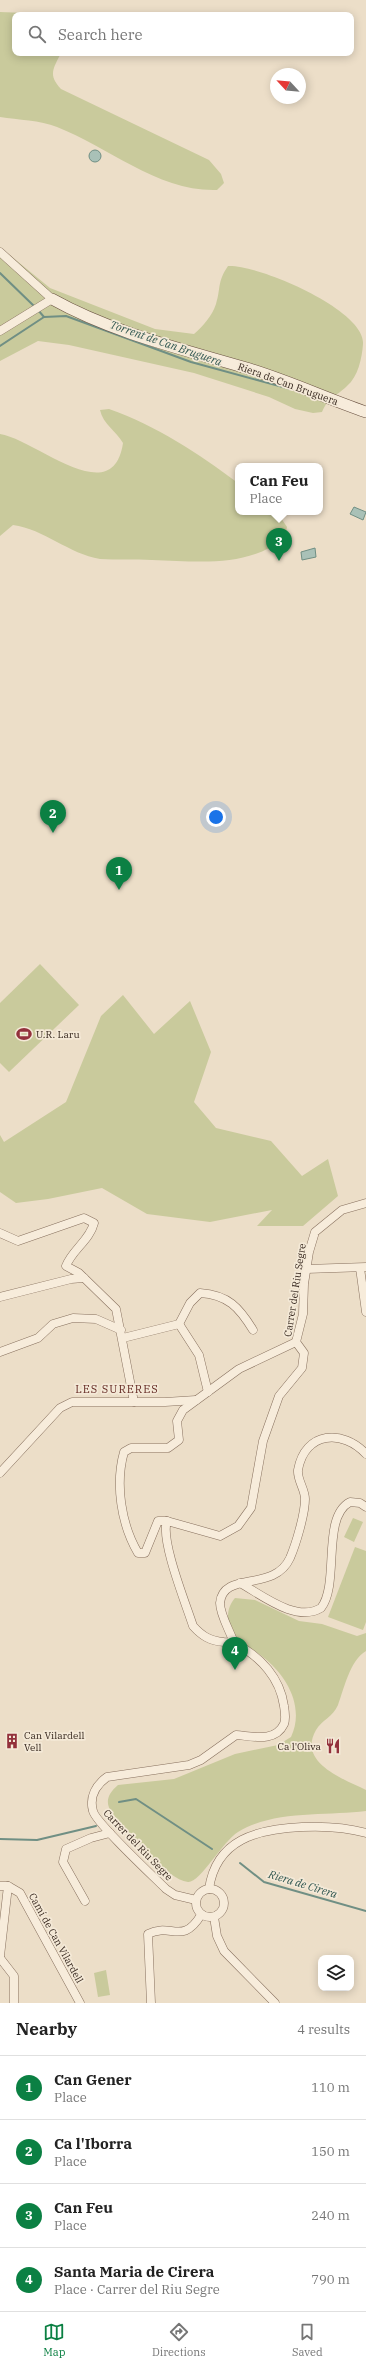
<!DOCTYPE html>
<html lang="en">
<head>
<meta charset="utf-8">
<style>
	body { margin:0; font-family:"IBM Plex Serif",serif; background:#f6f6f6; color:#222 }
	.controls { position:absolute; right:12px; bottom:12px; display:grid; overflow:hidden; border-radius:8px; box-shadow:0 2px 10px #0003 }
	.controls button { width:36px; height:36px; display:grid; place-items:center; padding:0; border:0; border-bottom:1px solid #e0e0e0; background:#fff; color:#222; font:20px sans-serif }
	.compass { position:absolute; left:270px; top:68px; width:36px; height:36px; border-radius:50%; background:#fff; box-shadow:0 2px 10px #0003; rotate:296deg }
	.you { position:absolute; left:216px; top:817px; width:14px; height:14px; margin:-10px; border:3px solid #fff; border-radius:50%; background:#1a73e8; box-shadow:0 0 0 6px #1a73e833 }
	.badge { display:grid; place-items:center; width:26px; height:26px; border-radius:50%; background:#0b8043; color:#fff; font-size:13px; font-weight:700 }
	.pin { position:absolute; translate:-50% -33px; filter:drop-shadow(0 1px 2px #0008) }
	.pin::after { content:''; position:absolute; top:21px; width:14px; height:12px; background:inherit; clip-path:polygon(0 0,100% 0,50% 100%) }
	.popup { position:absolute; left:235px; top:463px; width:88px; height:52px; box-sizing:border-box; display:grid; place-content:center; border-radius:8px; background:#fff; filter:drop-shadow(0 1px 3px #0005); font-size:13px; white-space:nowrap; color:#767676 }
	.popup b { font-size:15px; color:#222 }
	.popup::after { content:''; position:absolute; left:50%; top:100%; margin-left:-8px; border:8px solid transparent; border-top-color:#fff }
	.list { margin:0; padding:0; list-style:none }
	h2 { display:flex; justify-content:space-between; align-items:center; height:52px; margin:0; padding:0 16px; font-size:17px }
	h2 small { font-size:13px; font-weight:400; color:#767676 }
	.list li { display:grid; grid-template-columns:26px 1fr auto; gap:12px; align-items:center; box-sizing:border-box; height:64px; padding:0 16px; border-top:1px solid #e0e0e0 }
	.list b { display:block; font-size:15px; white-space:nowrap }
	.list p { margin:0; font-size:13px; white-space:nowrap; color:#767676 }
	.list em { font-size:13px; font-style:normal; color:#767676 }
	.icon { flex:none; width:22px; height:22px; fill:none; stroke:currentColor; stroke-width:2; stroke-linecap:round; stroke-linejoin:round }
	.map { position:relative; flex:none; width:366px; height:2003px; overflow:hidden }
	.search { position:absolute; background:#fff; box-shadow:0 2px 10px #0003; left:12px; right:12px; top:12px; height:44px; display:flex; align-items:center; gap:10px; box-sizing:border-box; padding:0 14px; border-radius:8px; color:#767676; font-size:15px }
	.sheet { height:308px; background:#fff }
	nav { display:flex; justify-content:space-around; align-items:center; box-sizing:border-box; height:56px; border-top:1px solid #e0e0e0; background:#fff; font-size:11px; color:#767676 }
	nav a { display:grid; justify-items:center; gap:2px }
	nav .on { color:#0b8043 }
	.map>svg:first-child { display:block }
</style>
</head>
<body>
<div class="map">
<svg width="366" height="2003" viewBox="0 0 366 2003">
	<rect width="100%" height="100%" fill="#ecdec8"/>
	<g fill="#c9ca9c">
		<path d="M0,12L26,13L31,15H15V53H61C53,69 48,75 61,89L209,160L221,174L224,183L217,190C159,192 108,147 57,127C40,120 18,120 0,117Z"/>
		<path d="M0,247L50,288L155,329L194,334C203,326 212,316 216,304C221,288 217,282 228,266C257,264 366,310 363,344C362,358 358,377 347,386C336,397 329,396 322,412L313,413L295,409L269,397L194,373L69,345L38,341L0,361Z"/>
		<path d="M109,409C157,426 198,453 238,483V512H277L287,527L285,537C248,569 197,561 152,560C135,559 117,560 100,559C69,554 44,529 13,525L0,536V434C35,439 113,512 123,443C116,431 103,424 100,410Z"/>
		<polygon points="40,964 79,1005 9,1072 0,1063 0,1003"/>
		<polygon points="123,995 154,1034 190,1001 211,1052 194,1102 216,1128 271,1141 302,1176 328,1159 338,1196 303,1226 257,1226 272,1210 210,1222 147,1214 102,1188 48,1199 16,1203 0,1192 0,1135 4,1142 66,1102 101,1016"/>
		<polygon points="353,1518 363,1522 354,1542 344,1537"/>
		<polygon points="355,1547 366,1551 366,1622 363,1630 328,1617"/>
		<path d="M235,1598L255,1600L299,1621L322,1624L357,1636L366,1633V1651C350,1660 344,1689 338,1705C333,1717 322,1720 316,1730C297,1763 344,1779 366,1790V1811C327,1816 273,1810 238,1832C223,1841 200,1883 188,1882C166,1879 133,1836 118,1820C105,1807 104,1797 118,1785L174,1779L235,1754L278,1745L291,1737C305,1707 287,1676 263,1657C254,1650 244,1645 236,1637C226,1626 225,1609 235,1598Z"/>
		<polygon points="106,1970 110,1995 98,1997 94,1973"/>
	</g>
	<g fill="#a9c1b7" stroke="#708f84">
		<circle cx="95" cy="156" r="6"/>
		<polygon points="354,507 366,512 363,520 350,514"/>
		<polygon points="315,548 316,557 302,560 301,552"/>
	</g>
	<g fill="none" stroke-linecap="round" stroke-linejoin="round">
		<g stroke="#708f84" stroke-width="2">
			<polyline points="0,273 35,307"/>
			<polyline points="38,310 44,317 66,316 191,362 294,390"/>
			<polyline points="0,346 44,317"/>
			<polyline points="119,1802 136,1799 212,1849"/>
			<polyline points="0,1839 37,1840 96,1826"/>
			<polyline points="240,1863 264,1882 366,1911"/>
		</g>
		<g stroke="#87705e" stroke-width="9">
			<g id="street">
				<polyline points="0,252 52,299 0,331"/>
				<path d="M0,1233L18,1241L84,1218L94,1223C90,1240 72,1250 66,1266L79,1273L116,1309L134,1402"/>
				<polyline points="360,1268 366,1312"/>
				<polyline points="306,1269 366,1267"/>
				<polyline points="0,1297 71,1279 84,1278"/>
				<polyline points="179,1324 199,1355 208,1392"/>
				<path d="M123,1338L179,1324L190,1303L200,1293C228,1295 239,1307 253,1330"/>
				<polyline points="0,1352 38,1338 53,1324 73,1318 96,1319 121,1330"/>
				<polyline points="0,1473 60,1408 72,1402 165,1402 196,1400"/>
				<path d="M167,1521H158L145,1553H138C121,1524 115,1484 124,1452L131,1448H168L179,1440L177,1421L183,1410L239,1369L296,1342"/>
				<path d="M240,1583C262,1595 296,1623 321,1608C340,1584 321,1517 350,1502L360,1503L366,1507"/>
				<path d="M234,1643C230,1631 220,1615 220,1603C223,1570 274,1593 290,1558C296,1544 305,1514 305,1499C305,1489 297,1480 298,1470C305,1431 343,1429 366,1454"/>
				<polyline points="0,1886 8,1886"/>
				<circle cx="210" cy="1903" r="14"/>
				<path d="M209,1889C216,1839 258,1829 302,1827C323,1826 345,1827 366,1833"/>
				<path d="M196,1900L175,1895L166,1889C154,1877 96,1823 93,1811C89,1797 96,1785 107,1777L189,1765L201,1760L236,1735C252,1736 275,1743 284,1724C286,1719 285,1712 284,1706C280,1678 261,1657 236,1644C232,1642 228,1642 224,1642C210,1641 202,1636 193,1626C186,1604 160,1540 167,1521L220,1536L238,1526L251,1508L263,1441L279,1396L302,1368L304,1353L296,1342L303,1314L304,1284L309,1252L315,1232L342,1210L366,1203"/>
				<polyline points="85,1901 63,1862 66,1849 91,1838 110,1833"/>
				<polyline points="214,1917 217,1936 224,1951 275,2003"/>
				<polyline points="0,1956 8,1886 20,1893 80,2003"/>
				<polyline points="0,1958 14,1976 14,2003"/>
				<path d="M151,2003L148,1934C171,1922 182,1946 201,1915"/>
			</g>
		</g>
		<g stroke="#695141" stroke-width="12">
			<path id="secondary" d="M52,299C111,332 178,348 243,367C285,379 325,398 366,412"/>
		</g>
		<use href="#street" stroke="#f7ecdb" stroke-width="8"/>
		<use href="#secondary" stroke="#f7ecdb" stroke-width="11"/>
	</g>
	<defs>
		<g id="stadium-bare" transform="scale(1.2)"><path d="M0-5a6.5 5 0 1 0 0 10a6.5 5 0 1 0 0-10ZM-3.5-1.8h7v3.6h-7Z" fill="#93313c" stroke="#f4e9d7" stroke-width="2.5" paint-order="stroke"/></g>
		<g id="building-bare" transform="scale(1.2)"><path d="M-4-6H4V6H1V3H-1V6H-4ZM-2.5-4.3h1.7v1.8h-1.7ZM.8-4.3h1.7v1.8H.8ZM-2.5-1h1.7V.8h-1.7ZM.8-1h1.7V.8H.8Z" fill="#93313c" stroke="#f4e9d7" stroke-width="2.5" paint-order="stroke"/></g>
		<g id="restaurant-bare" transform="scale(1.2)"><path d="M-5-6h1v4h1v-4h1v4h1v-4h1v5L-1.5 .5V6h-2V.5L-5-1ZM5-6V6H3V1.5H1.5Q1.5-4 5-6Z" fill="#93313c" stroke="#f4e9d7" stroke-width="2.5" paint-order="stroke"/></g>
	</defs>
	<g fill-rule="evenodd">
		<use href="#stadium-bare" x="24" y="1034"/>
		<use href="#building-bare" x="12" y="1741"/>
		<use href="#restaurant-bare" x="333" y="1746"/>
	</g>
	<g text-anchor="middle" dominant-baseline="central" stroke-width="3.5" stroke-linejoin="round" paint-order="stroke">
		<g font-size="10" fill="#392a21" stroke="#f4e9d7">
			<text transform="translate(288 384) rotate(20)">Riera de Can Bruguera</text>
			<text transform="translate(295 1290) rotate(-81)">Carrer del Riu Segre</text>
			<text transform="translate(138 1845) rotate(46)">Carrer del Riu Segre</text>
			<text transform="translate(56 1938) rotate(61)">Camí de Can Vilardell</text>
		</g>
		<g font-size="10" fill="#392a21" stroke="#f4e9d7" text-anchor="start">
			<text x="36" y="1034">U.R. Laru</text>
			<text x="24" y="1735">Can Vilardell<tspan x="24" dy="12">Vell</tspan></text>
			<text x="321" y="1746" text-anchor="end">Ca l'Oliva</text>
		</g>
		<g font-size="11" font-style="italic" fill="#315751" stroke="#f4e9d7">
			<text transform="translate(166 343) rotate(19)">Torrent de Can Bruguera</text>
			<text transform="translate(303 1884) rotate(17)">Riera de Cirera</text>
		</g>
		<g font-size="11" letter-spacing="1" fill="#632922" stroke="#f4e9d7">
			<text x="117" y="1389">LES SURERES</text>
		</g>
	</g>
</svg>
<div class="controls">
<button><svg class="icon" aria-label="layers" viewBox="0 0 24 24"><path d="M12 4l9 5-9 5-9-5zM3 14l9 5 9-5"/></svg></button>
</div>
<svg class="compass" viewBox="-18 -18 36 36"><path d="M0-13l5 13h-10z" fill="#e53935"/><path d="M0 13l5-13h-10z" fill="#767676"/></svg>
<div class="you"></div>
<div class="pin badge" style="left:119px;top:890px">1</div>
<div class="pin badge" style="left:53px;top:833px">2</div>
<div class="pin badge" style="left:279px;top:561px">3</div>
<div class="popup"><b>Can Feu</b>Place</div>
<div class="pin badge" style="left:235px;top:1670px">4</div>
<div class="search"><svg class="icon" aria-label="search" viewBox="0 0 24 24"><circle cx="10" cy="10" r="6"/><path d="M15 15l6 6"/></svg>Search here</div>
</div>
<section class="sheet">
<h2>Nearby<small>4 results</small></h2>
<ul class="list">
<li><span class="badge">1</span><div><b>Can Gener</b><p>Place</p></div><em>110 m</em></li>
<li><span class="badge">2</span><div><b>Ca l'Iborra</b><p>Place</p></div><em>150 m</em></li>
<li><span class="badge">3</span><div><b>Can Feu</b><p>Place</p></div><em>240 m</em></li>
<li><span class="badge">4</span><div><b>Santa Maria de Cirera</b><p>Place · Carrer del Riu Segre</p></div><em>790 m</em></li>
</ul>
</section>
<nav>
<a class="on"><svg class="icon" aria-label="map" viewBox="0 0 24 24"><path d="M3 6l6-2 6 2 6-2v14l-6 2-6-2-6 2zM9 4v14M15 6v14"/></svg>Map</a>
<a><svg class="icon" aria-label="directions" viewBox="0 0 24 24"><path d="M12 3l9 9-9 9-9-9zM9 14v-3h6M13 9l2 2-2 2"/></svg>Directions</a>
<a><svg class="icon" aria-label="saved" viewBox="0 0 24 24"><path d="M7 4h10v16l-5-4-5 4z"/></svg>Saved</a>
</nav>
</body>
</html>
